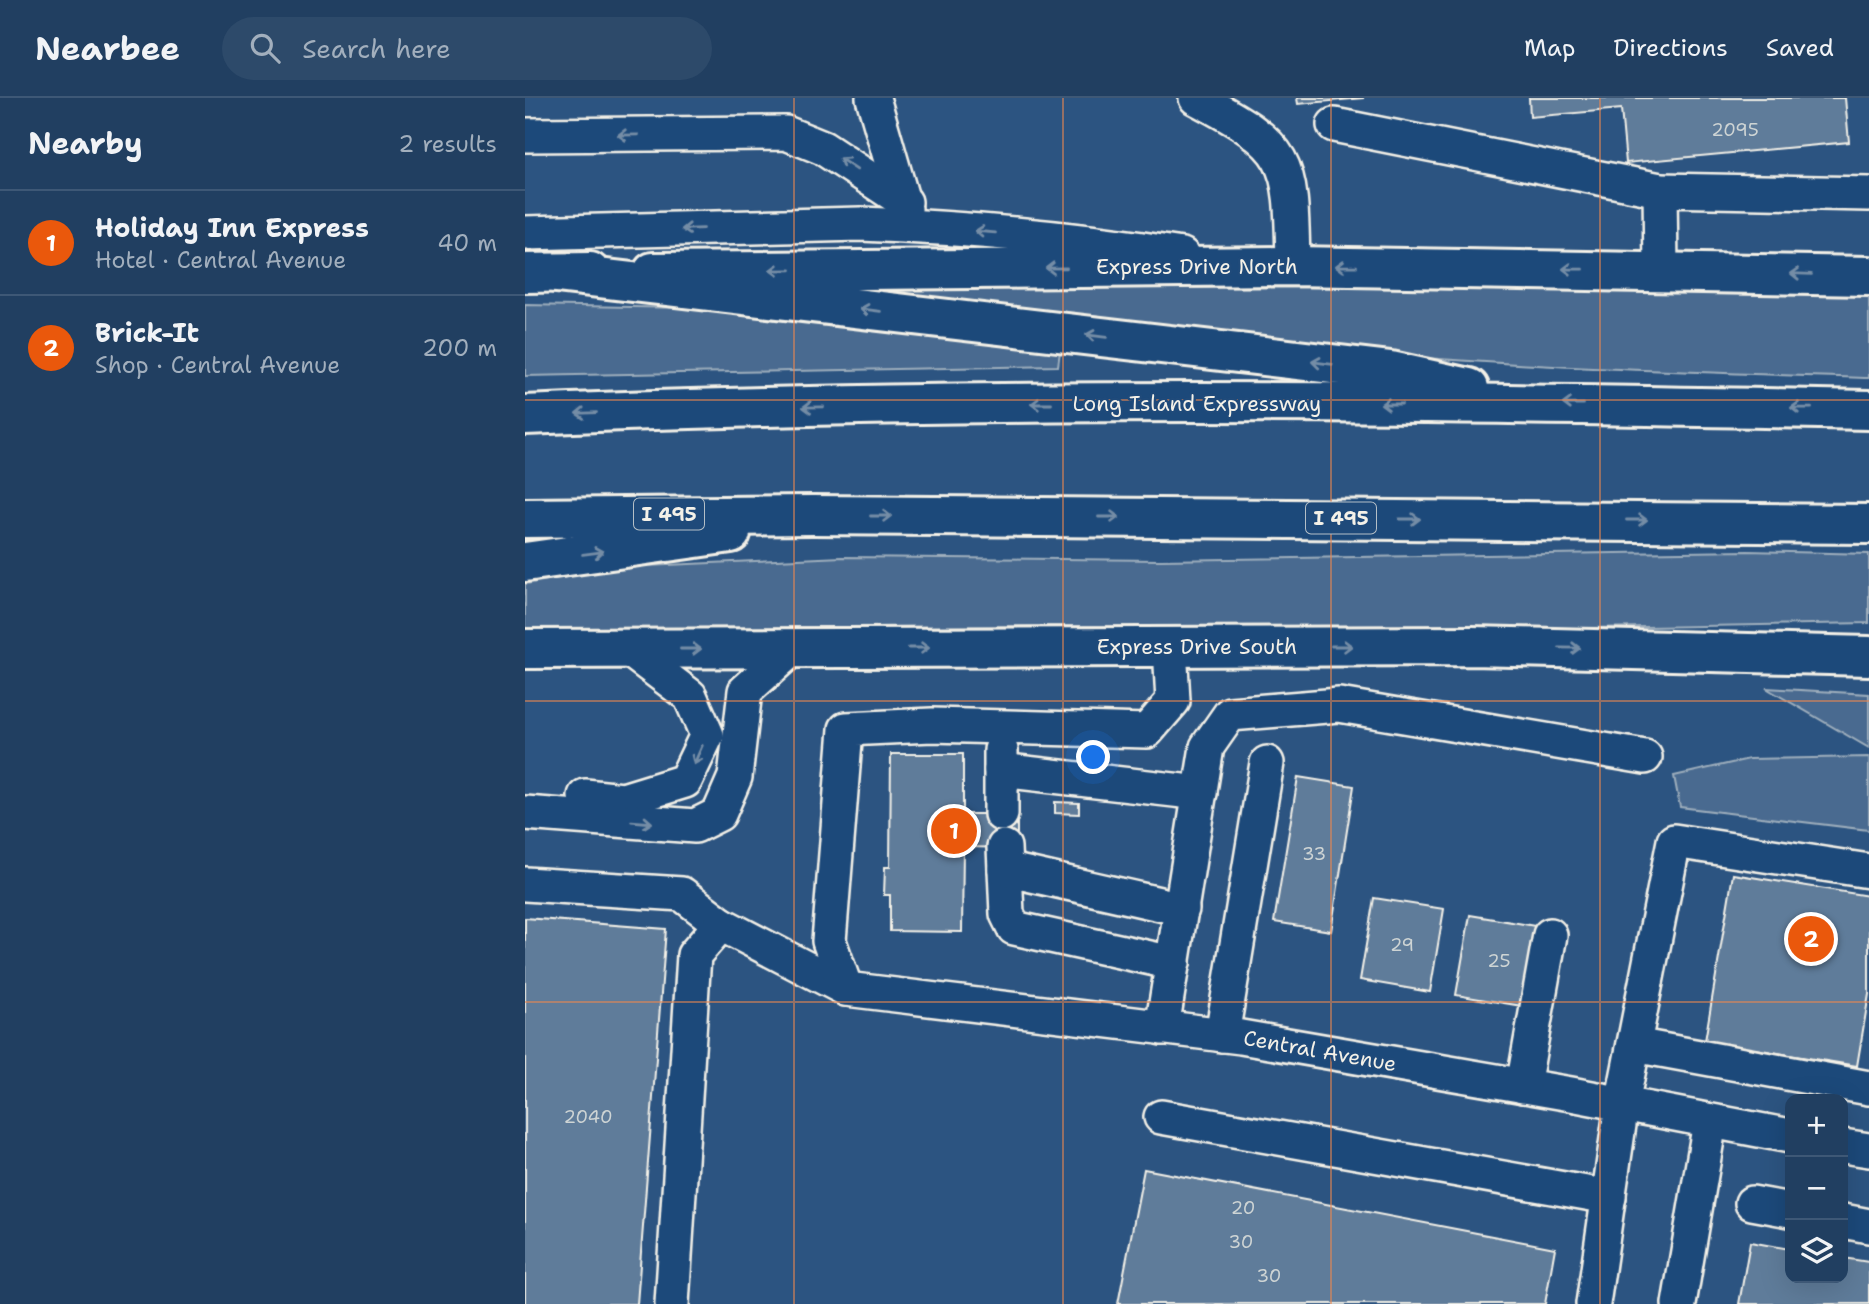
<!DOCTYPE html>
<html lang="en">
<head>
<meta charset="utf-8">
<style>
	body { margin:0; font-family:"Shantell Sans",sans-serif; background:#2d4a6a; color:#f1f3f6 }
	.controls { position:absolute; right:21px; bottom:21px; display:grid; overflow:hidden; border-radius:14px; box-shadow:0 7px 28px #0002 }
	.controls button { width:63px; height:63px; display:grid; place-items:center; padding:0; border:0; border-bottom:2px solid #3e5876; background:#213f61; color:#f1f3f6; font:35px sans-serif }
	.you { position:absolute; left:569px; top:660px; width:24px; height:24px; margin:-18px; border:5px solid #fff; border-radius:50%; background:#1a73e8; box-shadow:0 0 0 10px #1a73e833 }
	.badge { display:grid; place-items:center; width:46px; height:46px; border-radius:50%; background:#ea580c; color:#fff; font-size:23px; font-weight:700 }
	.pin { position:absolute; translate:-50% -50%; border:4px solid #fff; box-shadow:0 2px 7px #0006 }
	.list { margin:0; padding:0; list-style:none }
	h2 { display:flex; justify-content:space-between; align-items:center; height:91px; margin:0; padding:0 28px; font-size:30px }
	h2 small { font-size:23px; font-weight:400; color:#a2afbd }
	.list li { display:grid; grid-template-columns:46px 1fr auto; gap:21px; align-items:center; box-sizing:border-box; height:105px; padding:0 28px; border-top:2px solid #3e5876 }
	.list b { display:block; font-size:26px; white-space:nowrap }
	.list p { margin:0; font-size:23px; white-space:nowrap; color:#a2afbd }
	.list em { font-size:23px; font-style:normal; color:#a2afbd }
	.icon { flex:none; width:38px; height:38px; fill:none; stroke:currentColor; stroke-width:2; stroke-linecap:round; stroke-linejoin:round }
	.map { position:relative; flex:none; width:1344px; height:1206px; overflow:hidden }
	header { display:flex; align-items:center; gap:42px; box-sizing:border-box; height:98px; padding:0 35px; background:#213f61; border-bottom:2px solid #3e5876 }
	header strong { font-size:33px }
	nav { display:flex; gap:38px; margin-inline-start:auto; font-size:24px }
	.search { width:490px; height:63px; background:#2d4a6a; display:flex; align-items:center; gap:18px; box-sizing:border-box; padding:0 24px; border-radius:38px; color:#a2afbd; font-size:26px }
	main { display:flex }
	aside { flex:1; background:#213f61 }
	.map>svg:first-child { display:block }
</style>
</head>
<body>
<header>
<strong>Nearbee</strong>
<div class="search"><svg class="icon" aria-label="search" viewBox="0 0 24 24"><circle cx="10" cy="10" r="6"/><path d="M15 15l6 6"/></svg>Search here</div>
<nav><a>Map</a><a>Directions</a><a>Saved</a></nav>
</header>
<main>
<aside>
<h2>Nearby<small>2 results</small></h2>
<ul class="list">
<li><span class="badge">1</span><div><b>Holiday Inn Express</b><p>Hotel · Central Avenue</p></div><em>40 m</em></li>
<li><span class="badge">2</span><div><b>Brick-It</b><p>Shop · Central Avenue</p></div><em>200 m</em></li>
</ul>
</aside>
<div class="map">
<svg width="1344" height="1206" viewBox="0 0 1344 1206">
	<rect width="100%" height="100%" fill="#2c5481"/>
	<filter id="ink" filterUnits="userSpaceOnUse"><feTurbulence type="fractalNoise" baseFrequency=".0143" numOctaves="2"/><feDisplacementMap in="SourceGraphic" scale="14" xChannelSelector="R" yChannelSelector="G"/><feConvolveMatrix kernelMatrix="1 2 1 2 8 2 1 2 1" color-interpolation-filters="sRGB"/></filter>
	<g filter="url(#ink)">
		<g fill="#496b90" stroke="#9eaebc" stroke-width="2">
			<path d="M1013,189L1344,193V280C1196,275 1048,271 900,260C711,245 521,220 333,198L331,190Z"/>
			<polygon points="0,207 214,211 535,253 533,268 0,278"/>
			<polygon points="1223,453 1344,456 1344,525 893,533 520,528 0,531 0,486 98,469 317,459 636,462"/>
			<polygon points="1241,590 1344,596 1344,650"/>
			<polygon points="1344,659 1344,732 1155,709 1149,678 1224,661"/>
		</g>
		<g fill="#5e7b9a" stroke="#f4f1e8" stroke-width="2">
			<polygon points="772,0 839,0 773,6"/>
			<polygon points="1004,0 1320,0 1324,44 1101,65 1096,11 1005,19"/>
			<polygon points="366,656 438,656 438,716 492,716 492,750 438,749 437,834 365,833 365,797 359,797 360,769 365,769"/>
			<polygon points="773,679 829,688 806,833 749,824"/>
			<polygon points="530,704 554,705 554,716 530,715"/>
			<polygon points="1208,776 1344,798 1344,896 1332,968 1180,943"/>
			<polygon points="849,800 919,811 905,894 835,882"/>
			<polygon points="945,817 1016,829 1003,909 931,897"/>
			<polygon points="0,820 141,831 112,1206 0,1206"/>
			<polygon points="619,1071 1030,1150 1020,1206 593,1206"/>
			<polygon points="1225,1144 1265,1151 1265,1180 1318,1180 1318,1160 1344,1164 1344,1206 1214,1206"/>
		</g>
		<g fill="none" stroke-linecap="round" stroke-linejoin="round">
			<g stroke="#f4f1e8" stroke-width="38">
				<g id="minor">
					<polyline points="348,0 380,111"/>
					<path d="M671,0C768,51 766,61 768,168"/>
					<polyline points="809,27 1135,92"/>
					<polyline points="0,37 261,35 298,50 380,104"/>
					<path d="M0,135L336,126C443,130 551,140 657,157"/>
					<polyline points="1136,172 1135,92 1344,96"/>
					<polyline points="476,672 675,695"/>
					<polyline points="60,698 98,702 160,683 182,637 165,598 103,551"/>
					<polyline points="0,715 170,728 194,716 210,679 220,593 267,551"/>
					<polyline points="476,716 476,652"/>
					<polyline points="479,749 482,816 489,830 648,865"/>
					<polyline points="480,771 657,811"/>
					<polyline points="0,786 157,796 196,826 169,857 147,1206"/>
					<polyline points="196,826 321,891 716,939 1046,996 1265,1038"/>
					<polyline points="321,891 304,843 321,631 407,627 622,633 648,603 645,549"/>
					<polyline points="637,930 682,649 705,616 814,607 1120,659"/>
					<polyline points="697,937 742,665"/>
					<polyline points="1109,947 1344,990"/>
					<polyline points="998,988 1025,837"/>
					<polyline points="636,1019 1084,1099"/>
					<polyline points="1318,1048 1344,1052"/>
					<polyline points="1227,1105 1265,1112"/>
					<polyline points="1318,1123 1344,1128"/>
					<polyline points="1068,1206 1097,1006 1149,743 1344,773"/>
					<polyline points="1154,1206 1185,1024"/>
				</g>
			</g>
			<g stroke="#f4f1e8" stroke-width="44">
				<g id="major">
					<polyline points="128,174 768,168 1344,178"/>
					<polyline points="0,175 65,174"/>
					<polyline points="0,551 947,548 1344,558"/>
				</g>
			</g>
			<g stroke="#f4f1e8" stroke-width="44">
				<g id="highway">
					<polyline points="31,175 866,273 944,290"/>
					<path d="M0,317C447,298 896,303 1344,312"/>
					<polyline points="0,420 288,417 1344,426"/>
					<polyline points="0,464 206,435"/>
				</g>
			</g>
			<use href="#minor" stroke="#1f4a7a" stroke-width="33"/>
			<use href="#major" stroke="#1f4a7a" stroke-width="38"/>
			<use href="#highway" stroke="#1f4a7a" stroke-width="38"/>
		</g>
		<defs><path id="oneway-shaft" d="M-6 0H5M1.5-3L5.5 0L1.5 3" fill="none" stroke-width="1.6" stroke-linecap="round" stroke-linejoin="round" transform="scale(1.75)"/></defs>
		<g stroke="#748da6">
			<use href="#oneway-shaft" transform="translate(103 37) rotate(179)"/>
			<use href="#oneway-shaft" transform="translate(323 66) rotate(-146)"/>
			<use href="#oneway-shaft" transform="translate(167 131) rotate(178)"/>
			<use href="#oneway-shaft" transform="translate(460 134) rotate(-175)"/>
			<use href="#oneway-shaft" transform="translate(821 168) rotate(-179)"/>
			<use href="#oneway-shaft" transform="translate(531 170) rotate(179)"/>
			<use href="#oneway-shaft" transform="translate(1048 171) rotate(-179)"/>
			<use href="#oneway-shaft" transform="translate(255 172) rotate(179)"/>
			<use href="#oneway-shaft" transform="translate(1276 176) rotate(-178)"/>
			<use href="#oneway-shaft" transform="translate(345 212) rotate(-173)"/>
			<use href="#oneway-shaft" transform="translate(571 238) rotate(-173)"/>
			<use href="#oneway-shaft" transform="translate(797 265) rotate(-173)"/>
			<use href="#oneway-shaft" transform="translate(516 306) rotate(-180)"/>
			<use href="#oneway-shaft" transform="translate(866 306) rotate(180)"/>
			<use href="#oneway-shaft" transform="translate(1048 306) rotate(-179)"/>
			<use href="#oneway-shaft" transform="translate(288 309) rotate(179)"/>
			<use href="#oneway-shaft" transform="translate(1276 310) rotate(-179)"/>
			<use href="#oneway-shaft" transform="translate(61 315) rotate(178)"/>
			<use href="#oneway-shaft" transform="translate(356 418)"/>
			<use href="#oneway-shaft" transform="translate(584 419)"/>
			<use href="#oneway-shaft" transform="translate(885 421)"/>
			<use href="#oneway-shaft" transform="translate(1112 422)"/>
			<use href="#oneway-shaft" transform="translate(68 455) rotate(-8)"/>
			<use href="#oneway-shaft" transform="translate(817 548)"/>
			<use href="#oneway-shaft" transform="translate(394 550)"/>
			<use href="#oneway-shaft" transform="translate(1045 550) rotate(1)"/>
			<use href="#oneway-shaft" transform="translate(166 551)"/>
			<use href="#oneway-shaft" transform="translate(173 657) rotate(114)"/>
			<use href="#oneway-shaft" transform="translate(117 724) rotate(5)"/>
		</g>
	</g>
	<path fill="none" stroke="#ec874e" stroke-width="2" stroke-opacity="0.55" d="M269,0V1206M538,0V1206M806,0V1206M1075,0V1206M0,302H1344M0,603H1344M0,904H1344"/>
	<g text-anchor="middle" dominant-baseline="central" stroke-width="5" stroke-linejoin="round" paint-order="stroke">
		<g font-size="18" fill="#ced4d4">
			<text x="1210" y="32">2095</text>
			<text x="789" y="756">33</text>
			<text x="877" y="847">29</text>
			<text x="974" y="863">25</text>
			<text x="63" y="1019">2040</text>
			<text x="718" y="1110">20</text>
			<text x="716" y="1144">30</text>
			<text x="744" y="1178">30</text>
		</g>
		<g fill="#1f4a7a" stroke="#b4bfc7" stroke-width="2">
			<rect x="109" y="400.5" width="70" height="31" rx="5"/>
			<rect x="781" y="404.5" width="70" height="31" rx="5"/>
		</g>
		<g font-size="19" font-weight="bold" fill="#f4f1e8">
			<text x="144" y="416">I 495</text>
			<text x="816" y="420">I 495</text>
		</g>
		<g font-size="21" fill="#f4f1e8" stroke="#1f4a7a">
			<text x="672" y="169">Express Drive North</text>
			<text x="672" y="306">Long Island Expressway</text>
			<text x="672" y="549">Express Drive South</text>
			<text transform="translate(795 953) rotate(10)">Central Avenue</text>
		</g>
	</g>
</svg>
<div class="controls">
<button>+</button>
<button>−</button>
<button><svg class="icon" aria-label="layers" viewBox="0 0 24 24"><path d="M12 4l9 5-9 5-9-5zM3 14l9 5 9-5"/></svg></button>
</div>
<div class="you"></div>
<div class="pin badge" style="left:429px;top:733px">1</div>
<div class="pin badge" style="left:1286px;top:841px">2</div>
</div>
</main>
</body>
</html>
